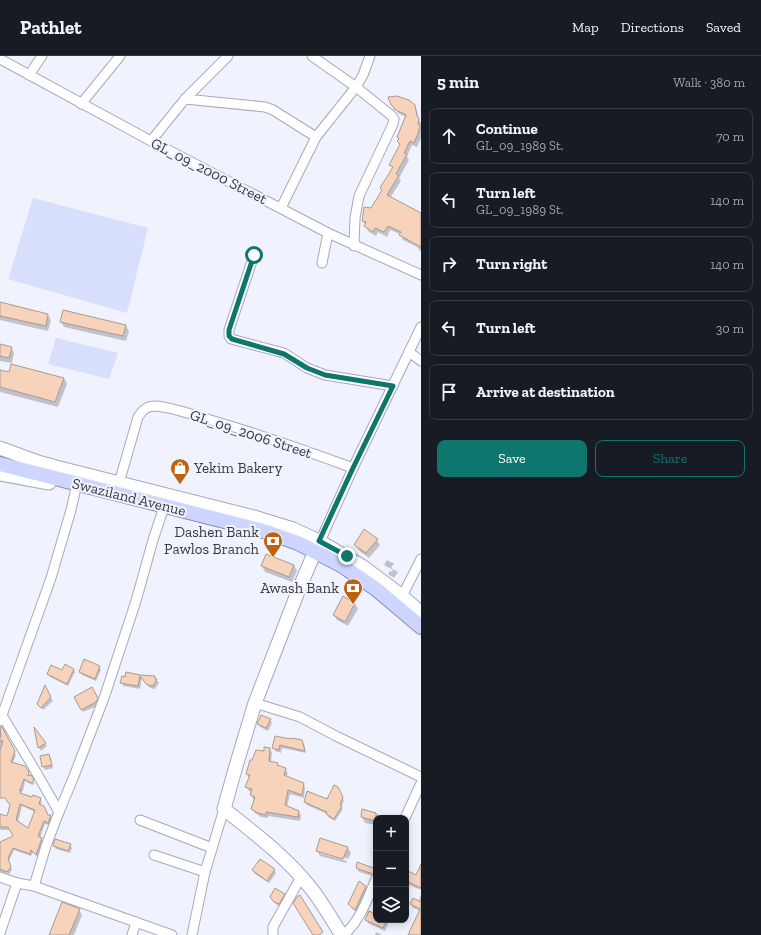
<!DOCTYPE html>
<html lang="en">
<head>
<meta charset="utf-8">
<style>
	body { margin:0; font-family:"Zilla Slab",serif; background:#242831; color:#f1f3f6 }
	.controls { position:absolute; right:12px; bottom:12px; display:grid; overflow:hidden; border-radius:8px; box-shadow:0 2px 10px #0003 }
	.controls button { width:36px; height:36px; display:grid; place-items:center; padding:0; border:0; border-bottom:1px solid #363941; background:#171b24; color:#f1f3f6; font:20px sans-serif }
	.stop { position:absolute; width:12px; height:12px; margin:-9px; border:3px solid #0f766e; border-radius:50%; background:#fff }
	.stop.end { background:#0f766e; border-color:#fff; box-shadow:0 1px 4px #0008 }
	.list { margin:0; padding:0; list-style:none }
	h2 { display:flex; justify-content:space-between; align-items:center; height:52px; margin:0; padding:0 16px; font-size:17px }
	h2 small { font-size:13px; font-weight:400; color:#9ea1a6 }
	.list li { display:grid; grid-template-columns:26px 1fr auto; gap:12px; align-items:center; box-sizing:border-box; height:56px; margin:0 8px 8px; padding:0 8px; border:1px solid #363941; border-radius:8px }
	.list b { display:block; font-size:15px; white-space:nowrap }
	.list p { margin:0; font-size:13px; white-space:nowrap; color:#9ea1a6 }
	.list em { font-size:13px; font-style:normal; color:#9ea1a6 }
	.actions { display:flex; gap:8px; padding:12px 16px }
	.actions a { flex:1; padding:9px 0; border:1px solid #0f766e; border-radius:8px; text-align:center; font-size:14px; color:#0f766e }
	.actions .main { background:#0f766e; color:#fff }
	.icon { flex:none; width:22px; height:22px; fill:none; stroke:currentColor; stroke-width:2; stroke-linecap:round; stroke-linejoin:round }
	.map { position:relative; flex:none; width:421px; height:879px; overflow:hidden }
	header { display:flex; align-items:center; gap:24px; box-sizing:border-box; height:56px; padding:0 20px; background:#171b24; border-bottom:1px solid #363941 }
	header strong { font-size:19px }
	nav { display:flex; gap:22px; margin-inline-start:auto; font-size:14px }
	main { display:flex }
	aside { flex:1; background:#171b24 }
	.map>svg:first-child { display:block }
</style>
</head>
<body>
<header>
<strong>Pathlet</strong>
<nav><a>Map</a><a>Directions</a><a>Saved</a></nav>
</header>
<main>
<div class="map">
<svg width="421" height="879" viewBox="0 0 421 879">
	<rect width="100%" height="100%" fill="#f0f2fe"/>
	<g fill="#d8dffc">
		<polygon points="33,142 148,172 127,257 8,223"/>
		<polygon points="56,282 118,297 109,323 48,308"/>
	</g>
	<g fill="#0003" fill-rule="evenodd">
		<polygon points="392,49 414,49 417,55 419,64 421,67 421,82 417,91 412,89 407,100 409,104 399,122 401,125 390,142 421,159 421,196 417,191 403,184 400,178 390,174 387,181 378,176 376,180 368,175 363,165 372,153 382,135 381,132 393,113 390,109 400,90 398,86 400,83 406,61 398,57 397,55 395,54"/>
		<polygon points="0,247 48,259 51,264 48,275 0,264"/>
		<polygon points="61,266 126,270 129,275 126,285 64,271"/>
		<polygon points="0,289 11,291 14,297 12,307 0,305"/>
		<polygon points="0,315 64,322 67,328 58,351 0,336"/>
		<polygon points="377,484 380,489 369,502 358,494 355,489"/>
		<polygon points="266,499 294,509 297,515 292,526 265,516 262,510"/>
		<polygon points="387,504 393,507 394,508 391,512 398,516 394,522 388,518 390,515 392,516 393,514 384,509"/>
		<polygon points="343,542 355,548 358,553 348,570 337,564 334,559"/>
		<polygon points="99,610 101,614 96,625 82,619 80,616"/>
		<polygon points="74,613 75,616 68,630 50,621 48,618"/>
		<polygon points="126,617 140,620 154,621 159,627 155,633 150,632 142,621 140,633 123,630 122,627 125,622"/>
		<polygon points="92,632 99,646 97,650 83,656 76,641"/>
		<polygon points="46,633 53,645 43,654 38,648"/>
		<polygon points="270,664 272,667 268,675 260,671 258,668"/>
		<polygon points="36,675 47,690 41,695 39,692"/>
		<path d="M4,676L16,699L13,707L25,711L35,728L32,729L25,725L23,735L21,736L22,739L40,743L42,746L40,750L48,760H50L52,763L50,769L45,768L40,782L43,785L37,801L33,796L31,800L14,794L9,805L12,814L9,818L4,816V818L0,816V787L14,781L11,774H1L0,773V761L6,763L11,750L0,736V677ZM22,750L35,756L28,774L18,766Z"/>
		<polygon points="276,681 302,685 304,688 306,697 282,692 281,697 275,695 274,692"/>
		<polygon points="270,693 272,697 271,706 277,708 279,711 285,713 288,717 286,721 303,728 305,731 304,742 290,738 287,751 299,756 301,760 300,765 268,760 268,762 261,761 255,757 252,753 255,744 253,743 251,739 252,736 249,735 246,731 249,722 247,718 265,696"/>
		<polygon points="49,699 51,702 53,712 45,714 43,710"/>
		<polygon points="339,735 344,745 341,751 343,753 335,765 328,761 327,758 307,749 305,746 328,745"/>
		<polygon points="363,754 389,762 376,762 376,769 365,767 362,761"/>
		<polygon points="70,789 72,792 70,797 56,793 54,790"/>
		<polygon points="348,792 351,797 348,803 320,795 320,797 347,805 346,807 320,800 317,795"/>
		<polygon points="357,812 376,814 376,821 359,816"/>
		<polygon points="253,814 274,814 276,817 269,827 255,818"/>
		<polygon points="406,815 416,820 421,817 421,834 409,829 406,835"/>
		<polygon points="366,831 368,834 357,857 352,852 350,848"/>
		<polygon points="284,838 286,842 281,851 277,849 273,845"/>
		<polygon points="421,839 421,879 409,879 421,855 413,852 411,848 418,846"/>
		<polygon points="79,854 82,859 74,879 50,879"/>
		<polygon points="376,859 376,864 386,864 388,868 385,875 368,867 366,863"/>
		<polygon points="376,876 382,879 375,879"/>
	</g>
	<g fill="#f8d3bc" stroke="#ab998f" fill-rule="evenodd">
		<polygon points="397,40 409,44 415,49 417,60 419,62 418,67 420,71 418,75 419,75 414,87 410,85 404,97 407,98 396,118 399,119 387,139 421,157 421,191 399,179 401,176 388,170 384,176 375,172 373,176 364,170 366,166 362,165 364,151 371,152 382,134 380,132 393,111 389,109 400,88 397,85 399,83 397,81 406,59 394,53 393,50 391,49 388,41"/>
		<polygon points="0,246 48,258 46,270 0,260"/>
		<polygon points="63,254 126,269 123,280 60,266"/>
		<polygon points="0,288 12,291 9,302 0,300"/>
		<polygon points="11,308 64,322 55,346 0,331 0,314 9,316"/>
		<polygon points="364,473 378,483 366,497 354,489"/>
		<polygon points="266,498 294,509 289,521 261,510"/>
		<polygon points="343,540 355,547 345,566 333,559"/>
		<polygon points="84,603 100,610 95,623 79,616"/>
		<polygon points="65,608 74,613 67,628 47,618 51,609 62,614"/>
		<polygon points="126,616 140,619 155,620 155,623 157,623 153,630 147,629 140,620 138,630 120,627 122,620 125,621"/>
		<polygon points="45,629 51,641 41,652 37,648"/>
		<polygon points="92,631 98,642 96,646 81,654 74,641"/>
		<polygon points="261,659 271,663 266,672 257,668"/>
		<path d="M0,671H2L15,695L11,706L25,710L29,716L28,720L31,719L34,724L31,727L24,723L21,732L19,734H21L20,737L32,741L33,739L41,742L39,748L44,750L48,759H51L48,767L44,765L38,780L42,782L36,799L31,794L30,798L13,792L8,802L11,811L7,816L0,813V786L13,780L8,771H0V758L7,760L10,749L5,742H0V694L3,685H0V681H1ZM20,748L35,754L28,772L16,764Z"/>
		<polygon points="34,671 46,687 38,692"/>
		<polygon points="275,680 291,683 292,682 302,684 305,695 280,689 279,694 272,692"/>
		<polygon points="264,691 270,692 269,705 278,707 277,709 286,712 284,719 304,727 302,739 288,734 285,749 299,755 298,761 266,756 266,759 258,757 251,753 255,741 250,739 252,733 245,731 250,719 246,718 250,704 252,704 256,694 264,695"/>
		<polygon points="49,698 52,709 42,711 40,700"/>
		<polygon points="334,729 338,731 343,741 340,749 342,750 334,763 326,758 327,756 304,746 307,735 327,743"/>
		<polygon points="362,753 376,757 376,765 361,761"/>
		<polygon points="320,782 348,791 343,803 316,795"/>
		<polygon points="55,783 71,788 68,795 53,790"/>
		<polygon points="260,803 275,813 267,825 252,814"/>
		<polygon points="357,806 376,813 376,817 373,818 356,812"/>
		<polygon points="421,808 421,832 406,825 406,814 416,819"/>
		<polygon points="359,825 366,830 355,854 348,848"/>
		<polygon points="275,832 285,838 279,848 274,846 270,841"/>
		<polygon points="300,839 323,876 319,879 313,879 293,847 297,841"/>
		<polygon points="413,842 421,846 421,879 408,879 420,853 410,848"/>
		<polygon points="62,846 80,853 69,879 49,879"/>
		<polygon points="369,855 376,858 376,864 387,864 383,872 365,864"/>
	</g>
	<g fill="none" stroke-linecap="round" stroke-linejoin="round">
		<g stroke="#a5a9bb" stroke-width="11">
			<g id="street">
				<polyline points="312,0 356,31 392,60 394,63 393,68 359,140 355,162 354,190"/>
				<polyline points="0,3 151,85 328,177 421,219"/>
				<polyline points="29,19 42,0"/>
				<polyline points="185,43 265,51 273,54 316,81"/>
				<polyline points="81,48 120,0"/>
				<polyline points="151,85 185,43 228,0"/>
				<polyline points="281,152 316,81 356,31 363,19 370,0"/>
				<polyline points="254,199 229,274 229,280 231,283 284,297 307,312 325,319 393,330"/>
				<polyline points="322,207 328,177"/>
				<polyline points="409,296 421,305"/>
				<path d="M119,427L138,361C142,355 146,350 155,350C173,351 196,360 214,365C261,379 307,395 353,412"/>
				<polyline points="318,490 353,412 421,271"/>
				<polyline points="402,540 421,503"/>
				<polyline points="255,647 300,661 336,680 421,721"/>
				<polyline points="0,656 32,709 59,756"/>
				<polyline points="0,665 51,522 71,454 76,432"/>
				<polyline points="405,762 421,727"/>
				<polyline points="140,764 212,792"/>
				<polyline points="154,799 205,816"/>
				<polyline points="0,821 17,827 34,830 172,879"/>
				<polyline points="34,830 46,790 59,756 74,720 104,642 136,545 153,484 163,454"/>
				<polyline points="0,877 17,827"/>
				<polyline points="132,879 136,866"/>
				<polyline points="192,879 205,816 224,753"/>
				<polyline points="273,879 273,871 301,821"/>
				<path d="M344,879C361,863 367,844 376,823"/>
			</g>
		</g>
		<g stroke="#a5a9bb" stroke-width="15">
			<g id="secondary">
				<polyline points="0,392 38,406 56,411 254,461 293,473 319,485 362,510 402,540 421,557"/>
				<polyline points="0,418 49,427"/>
				<path d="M318,490L313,500L299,533L255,647L236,710L224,753C254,777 285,800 309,830C322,845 331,863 342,879"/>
			</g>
		</g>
		<g stroke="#848dbc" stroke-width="16">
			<polyline id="primary" points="0,408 244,470 267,476 298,487 341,509 376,533 421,571"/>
		</g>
		<use href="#street" stroke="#fff" stroke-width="9"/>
		<use href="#secondary" stroke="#fff" stroke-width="13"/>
		<use href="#primary" stroke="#ced6ff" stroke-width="14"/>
	</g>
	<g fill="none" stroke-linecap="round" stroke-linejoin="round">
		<polyline stroke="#0f766e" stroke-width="5" points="254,199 229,274 229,280 232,283 284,298 307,312 325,319 393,330 353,412 319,485 347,500"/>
	</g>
	<defs>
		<g id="shop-pin" transform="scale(1)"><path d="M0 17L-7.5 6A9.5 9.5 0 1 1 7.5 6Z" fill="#be6111" stroke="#f0f2fe"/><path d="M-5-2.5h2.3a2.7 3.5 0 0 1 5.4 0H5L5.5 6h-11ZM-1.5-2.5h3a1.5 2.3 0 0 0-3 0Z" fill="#fff"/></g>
		<g id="bank-pin" transform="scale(1)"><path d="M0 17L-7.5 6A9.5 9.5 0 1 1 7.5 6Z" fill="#be6111" stroke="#f0f2fe"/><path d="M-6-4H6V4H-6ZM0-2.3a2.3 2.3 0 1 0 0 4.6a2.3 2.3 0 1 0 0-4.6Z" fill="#fff"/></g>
	</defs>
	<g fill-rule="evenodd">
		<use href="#shop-pin" x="180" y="412"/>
		<use href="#bank-pin" x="273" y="485"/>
		<use href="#bank-pin" x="353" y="532"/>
	</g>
	<g text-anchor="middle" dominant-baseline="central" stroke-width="4" stroke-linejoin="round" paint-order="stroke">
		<g font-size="15" fill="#383a41" stroke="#f0f2fe">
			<text transform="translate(209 115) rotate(27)">GL_09_2000 Street</text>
			<text transform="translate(251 378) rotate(18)">GL_09_2006 Street</text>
			<text transform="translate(129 441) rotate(14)">Swaziland Avenue</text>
		</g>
		<g font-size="15" fill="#383a41" stroke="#f0f2fe" text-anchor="end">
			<text x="194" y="412" text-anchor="start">Yekim Bakery</text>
			<text x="259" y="476">Dashen Bank<tspan x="259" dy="17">Pawlos Branch</tspan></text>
			<text x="339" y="532">Awash Bank</text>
		</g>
	</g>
</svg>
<div class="controls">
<button>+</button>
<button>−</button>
<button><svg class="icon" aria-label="layers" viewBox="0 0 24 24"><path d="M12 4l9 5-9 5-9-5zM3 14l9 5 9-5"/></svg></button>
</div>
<div class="stop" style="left:254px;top:199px"></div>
<div class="stop end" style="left:347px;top:500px"></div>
</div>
<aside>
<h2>5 min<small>Walk · 380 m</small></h2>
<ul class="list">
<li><svg class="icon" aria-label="ahead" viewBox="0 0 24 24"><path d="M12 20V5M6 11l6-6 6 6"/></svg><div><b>Continue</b><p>GL_09_1989 St.</p></div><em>70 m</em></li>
<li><svg class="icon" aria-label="left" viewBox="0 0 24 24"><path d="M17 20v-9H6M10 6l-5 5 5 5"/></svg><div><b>Turn left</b><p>GL_09_1989 St.</p></div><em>140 m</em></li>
<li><svg class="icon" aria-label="right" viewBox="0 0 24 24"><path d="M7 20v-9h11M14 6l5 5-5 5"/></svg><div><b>Turn right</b></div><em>140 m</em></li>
<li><svg class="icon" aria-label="left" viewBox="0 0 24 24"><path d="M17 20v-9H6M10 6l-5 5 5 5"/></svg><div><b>Turn left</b></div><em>30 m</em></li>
<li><svg class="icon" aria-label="arrive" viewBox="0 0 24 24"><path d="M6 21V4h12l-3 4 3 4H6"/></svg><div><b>Arrive at destination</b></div></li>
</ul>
<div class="actions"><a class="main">Save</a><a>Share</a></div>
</aside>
</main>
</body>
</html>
